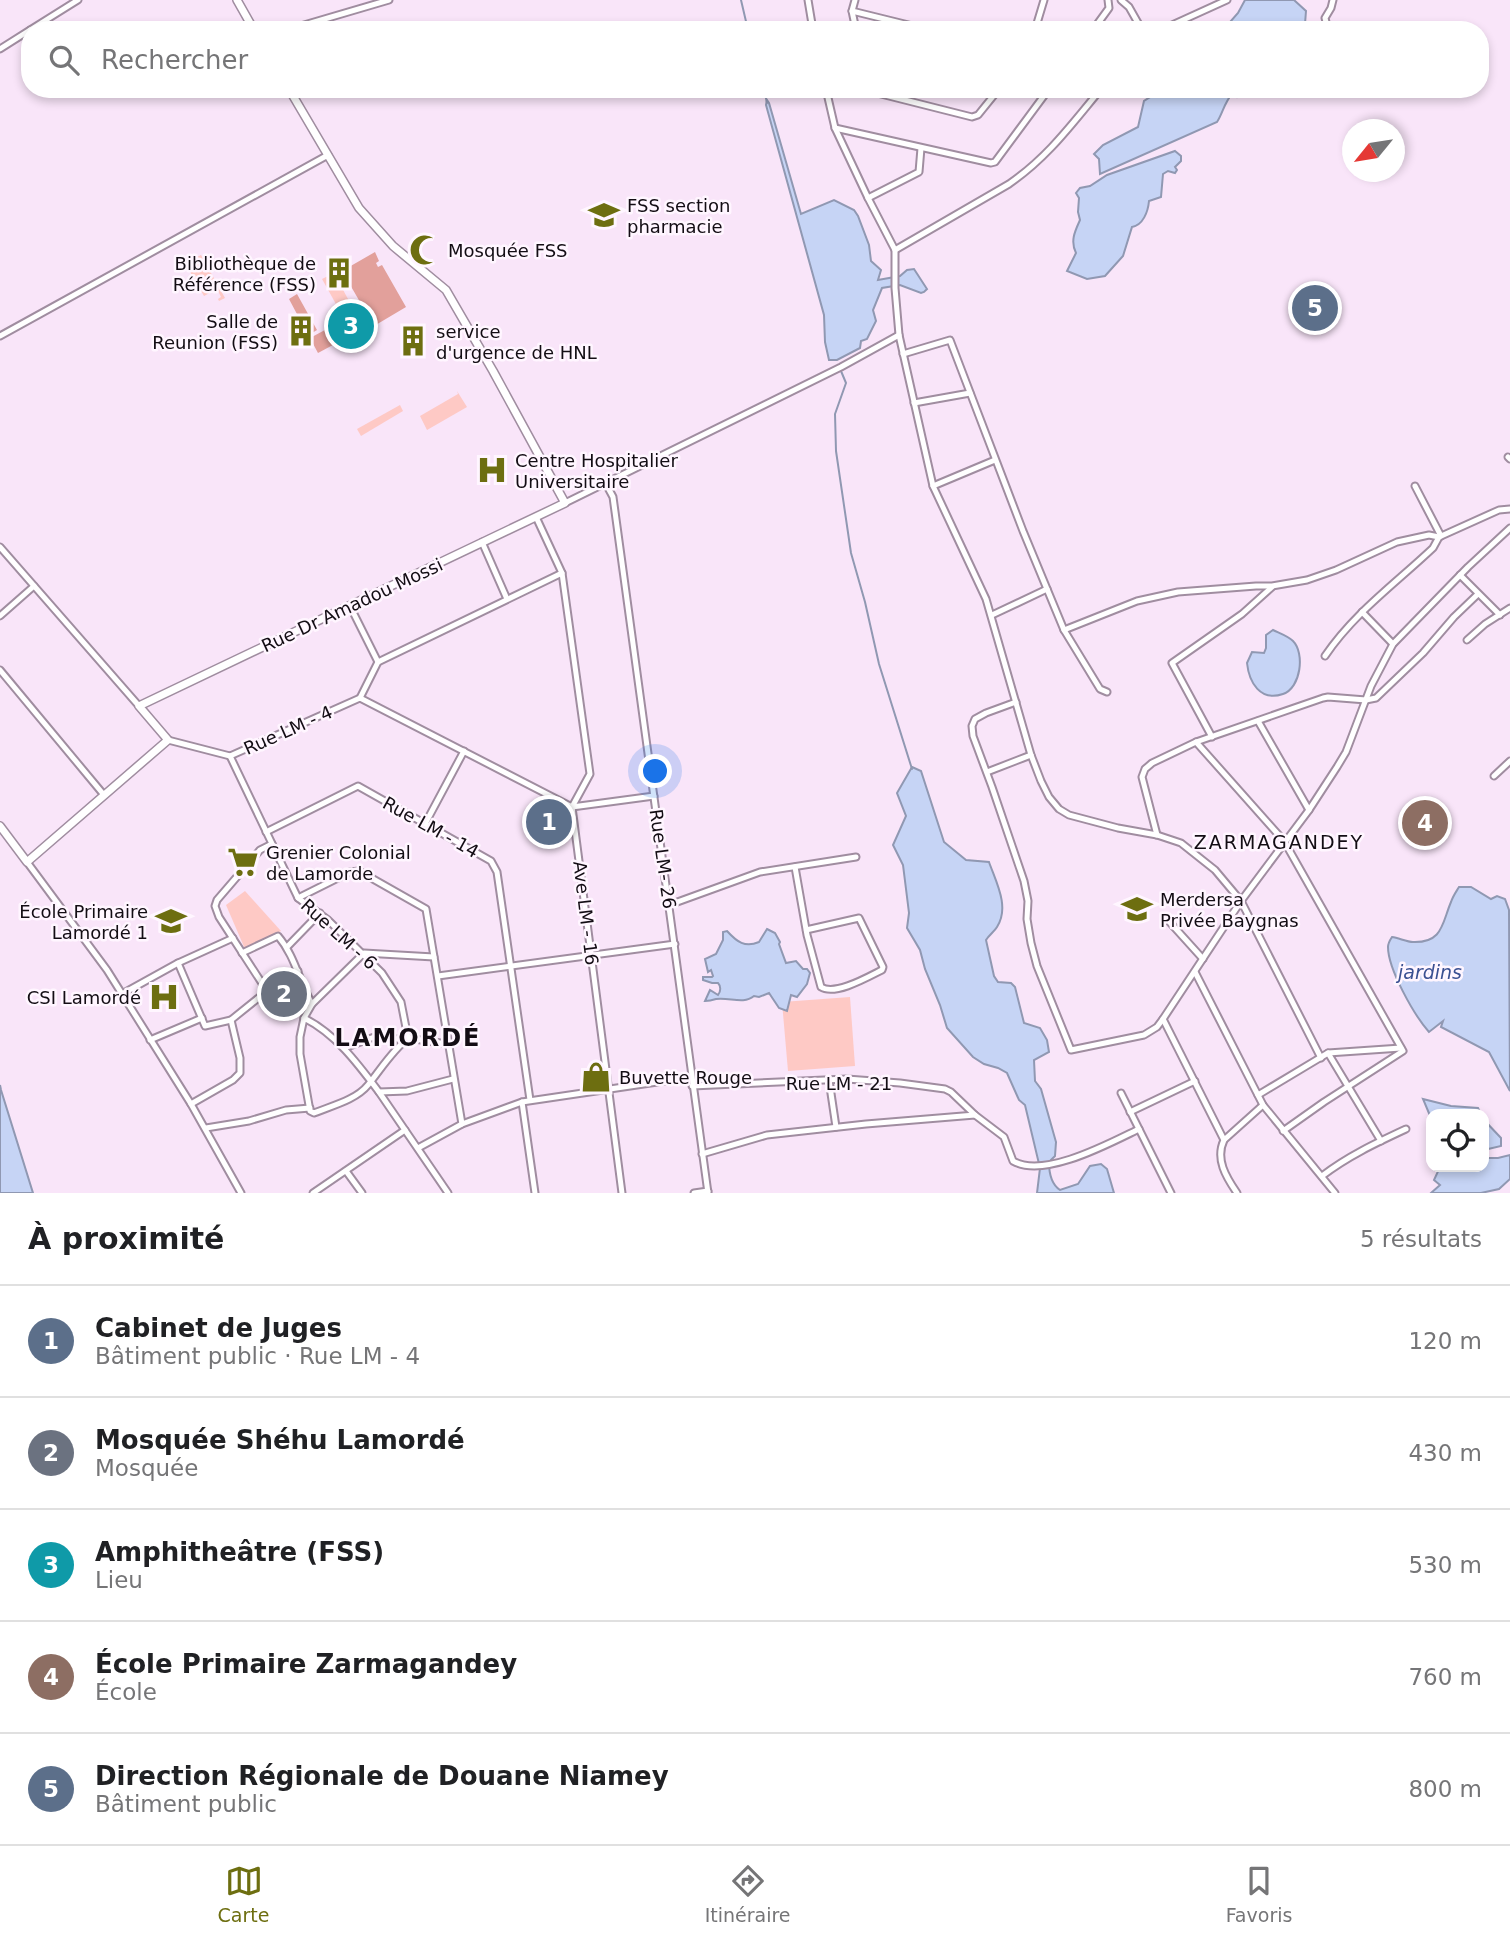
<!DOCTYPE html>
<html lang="fr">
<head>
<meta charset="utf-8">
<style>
	body { margin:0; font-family:"DejaVu Sans",sans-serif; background:#f2f2f2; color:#202124 }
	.controls { position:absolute; right:21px; bottom:21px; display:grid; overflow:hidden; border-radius:14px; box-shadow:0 4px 10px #0003 }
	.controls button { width:63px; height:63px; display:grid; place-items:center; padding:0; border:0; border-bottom:2px solid #e0e0e0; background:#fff; color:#202124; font:35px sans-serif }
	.compass { position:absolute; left:1342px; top:119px; width:63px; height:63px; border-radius:50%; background:#fff; box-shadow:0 4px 10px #0003; rotate:240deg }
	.you { position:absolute; left:656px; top:772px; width:24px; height:24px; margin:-18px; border:5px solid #fff; border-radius:50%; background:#1a73e8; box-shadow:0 0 0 10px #1a73e833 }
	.badge { display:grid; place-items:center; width:46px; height:46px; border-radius:50%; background:#6d6e10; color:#fff; font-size:23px; font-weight:700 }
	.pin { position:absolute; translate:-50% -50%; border:4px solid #fff; box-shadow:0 2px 7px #0006 }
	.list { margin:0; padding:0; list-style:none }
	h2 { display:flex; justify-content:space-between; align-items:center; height:91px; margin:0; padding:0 28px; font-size:30px }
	h2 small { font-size:23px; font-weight:400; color:#757577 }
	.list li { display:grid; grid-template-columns:46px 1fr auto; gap:21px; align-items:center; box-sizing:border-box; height:112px; padding:0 28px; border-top:2px solid #e0e0e0 }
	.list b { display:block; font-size:26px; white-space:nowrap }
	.list p { margin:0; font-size:23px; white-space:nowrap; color:#757577 }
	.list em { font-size:23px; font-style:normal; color:#757577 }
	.icon { flex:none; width:38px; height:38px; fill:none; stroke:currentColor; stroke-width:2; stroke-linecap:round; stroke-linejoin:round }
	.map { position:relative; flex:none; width:1510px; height:1193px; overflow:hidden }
	.search { position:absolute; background:#fff; box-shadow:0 4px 10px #0003; left:21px; right:21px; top:21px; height:77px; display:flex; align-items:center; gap:18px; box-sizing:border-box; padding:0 24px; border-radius:28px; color:#757577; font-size:26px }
	.sheet { height:651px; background:#fff }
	nav { display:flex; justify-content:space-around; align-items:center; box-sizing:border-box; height:98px; border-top:2px solid #e0e0e0; background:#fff; font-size:19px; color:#757577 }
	nav a { display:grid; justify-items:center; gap:4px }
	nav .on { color:#6d6e10 }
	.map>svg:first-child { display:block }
</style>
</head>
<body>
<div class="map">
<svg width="1510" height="1193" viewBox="0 0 1510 1193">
	<rect width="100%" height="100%" fill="#f9e5f9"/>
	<g fill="#fec9c5">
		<polygon points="201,255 225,298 219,301 218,299 221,297 217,289 204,296 189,270 196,266 193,259"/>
		<polygon points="334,273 355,312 350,315 347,310 341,313 322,279"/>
		<polygon points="457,391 467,407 427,430 420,416 458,394"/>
		<polygon points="400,405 403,411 361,436 357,429"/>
		<polygon points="245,891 281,931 245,949 226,905"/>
		<polygon points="850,997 855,1066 788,1071 782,1002"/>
	</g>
	<g fill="#e2a09b">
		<polygon points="375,252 379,261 376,263 378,267 382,265 406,307 374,326 342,271"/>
		<polygon points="297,294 317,330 312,333 310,331 307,333 289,299"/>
		<polygon points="338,323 346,338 318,353 310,338"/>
	</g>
	<g fill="#c6d4f5" stroke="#9098b2" stroke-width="2">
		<polygon points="1245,0 1294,0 1306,11 1305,24 1308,30 1223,30 1238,13"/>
		<path d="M1163,89H1252L1237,97L1232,94C1224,103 1223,113 1217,122L1100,174L1099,159L1094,154L1103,145L1138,127L1144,101Z"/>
		<polygon points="767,100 769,103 801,214 834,200 854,210 858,216 869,245 871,261 881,270 878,280 900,276 907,270 914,269 927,289 924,292 921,293 900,285 882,288 873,310 876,321 867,339 861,341 860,348 837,360 829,360 825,342 824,315 766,105"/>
		<path d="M1175,151L1181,156V161L1175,167L1177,170L1175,173L1168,171L1163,174L1161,197L1149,201C1148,212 1143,225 1132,227L1123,256L1105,276L1087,279L1067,271L1076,253C1070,241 1075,231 1080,220L1078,212L1079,198L1076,193L1080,188L1090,186L1107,175Z"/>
		<path d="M1273,630C1279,633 1288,636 1293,641C1305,653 1301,688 1283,694C1260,702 1249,682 1247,663L1252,652L1264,653L1266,648V635Z"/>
		<path d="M912,767L921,771L944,842L966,860L989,862C996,882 1010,907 997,927C994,932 989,935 986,940L994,976L998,982L1011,983L1015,987L1024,1023L1040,1028L1047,1040L1049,1052L1034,1060L1035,1081L1041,1089L1056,1142L1055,1156L1049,1162C1049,1172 1051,1184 1060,1190L1078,1184L1090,1166L1101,1164L1107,1169L1114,1193H1037L1040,1168L1025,1105L1019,1100L1007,1073L998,1068L984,1064L973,1057L947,1028L940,1005L925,969L920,950L907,928L909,913L903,865L893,845L906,816L897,793Z"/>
		<path d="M1459,887H1471L1491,899L1497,896L1505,899L1509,910L1510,1091L1489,1052L1441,1027L1443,1021L1429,1032C1414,1015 1388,969 1388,947C1388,944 1390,940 1392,937C1399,938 1407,942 1413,942C1443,943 1442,923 1451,902C1453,896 1456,892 1459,887Z"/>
		<path d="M767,929L775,933L780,942L779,944L786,963L796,961L803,969H807L810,973L807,984L797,997L791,995L787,1011L779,1008L769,993L759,997L754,996C743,1005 730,997 716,999C713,1000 709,1001 705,1001L710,990L718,995C721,991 721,986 718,983H712L703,980V977H712L713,976L711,970L708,972L705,959L716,954L723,940V932L727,931C737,942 745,948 759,942Z"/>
		<polygon points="0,1085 1,1090 33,1193 0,1193"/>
		<polygon points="1423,1099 1451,1106 1478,1108 1481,1114 1431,1114 1431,1118"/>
		<polygon points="1484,1120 1501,1138 1501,1146 1484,1150"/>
		<polygon points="1510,1155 1510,1179 1499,1189 1481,1193 1431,1193 1440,1185 1434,1180 1440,1167 1484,1167 1484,1158 1498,1158"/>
	</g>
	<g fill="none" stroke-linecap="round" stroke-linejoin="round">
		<g stroke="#9098b2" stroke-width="2">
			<polyline points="741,0 748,30"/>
			<polyline points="764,89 767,103"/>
			<polyline points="841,371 846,383 835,414 836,451 851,553 865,602 879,664 912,769"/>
		</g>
		<g stroke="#a08da0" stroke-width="9">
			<g id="minor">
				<polyline points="808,0 813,30"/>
				<polyline points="855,0 852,11 856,30"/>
				<polyline points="1121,0 1129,7 1142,30"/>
				<polyline points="852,11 929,30"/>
				<polyline points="30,30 78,0"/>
				<polyline points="287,30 389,0"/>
				<polyline points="1035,30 1044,0"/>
				<polyline points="1093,30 1109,8 1108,0"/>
				<polyline points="1161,30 1227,0"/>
				<polyline points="1328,30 1325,18 1331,8 1333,0"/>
				<polyline points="0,49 30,30"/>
				<polyline points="826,89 835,128 868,198 895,250 895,288 899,335 933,486 986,599 1031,755 1041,781 1049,797 1059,809 1069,815 1118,828 1157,835 1181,843 1215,870 1241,901 1321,1058"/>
				<polyline points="870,89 873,92 972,117 978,115 999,89"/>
				<polyline points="835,128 991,163 995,162 1049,89"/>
				<polyline points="868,198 919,172 921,148"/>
				<path d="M895,250L1009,184C1048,157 1071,125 1101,89"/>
				<polyline points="0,336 328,155"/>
				<polyline points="903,354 950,340 1023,531 1064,630 1100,689 1107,692"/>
				<polyline points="914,403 970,393"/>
				<polyline points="1508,457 1510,459"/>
				<polyline points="606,484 613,497 708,1193"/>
				<polyline points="933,486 995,460"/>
				<polyline points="1415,486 1441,536"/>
				<polyline points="565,503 841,367 899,335"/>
				<polyline points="536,517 562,573 590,774 572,807 622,1193"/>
				<polyline points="482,542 507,599"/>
				<polyline points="0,547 139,706"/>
				<polyline points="1460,575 1500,615"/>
				<polyline points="350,606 378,662"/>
				<polyline points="1362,612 1393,644"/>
				<polyline points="992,615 1047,589"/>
				<polyline points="0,616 34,586"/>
				<polyline points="1064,630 1137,601 1178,592 1256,586 1272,586 1307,580 1336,570 1397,542 1429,535 1439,537"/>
				<polyline points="1467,640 1485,624 1510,608"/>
				<path d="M1325,656C1354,613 1396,583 1433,548L1439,537L1499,510L1510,509"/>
				<polyline points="0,670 104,795"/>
				<polyline points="360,698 378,662 562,573"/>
				<polyline points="1016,702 986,713 975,719 972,726 973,736 992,787 1024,881 1028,901 1027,919 1031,943 1037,966 1071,1050 1144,1035 1157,1027 1163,1019 1241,901 1309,810 1337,767 1346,752 1371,686 1393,644 1468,567 1510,528"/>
				<polyline points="1258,721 1309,810"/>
				<polyline points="1212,737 1172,663 1242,614 1272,587"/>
				<polyline points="168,740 230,756 360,698 572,807"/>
				<polyline points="1196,742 1284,841 1403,1051 1324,1102 1283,1131"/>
				<polyline points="230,756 298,898 328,920 382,973 401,1002 408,1038"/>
				<polyline points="987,772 1031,755"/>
				<polyline points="1494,776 1510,761"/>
				<polyline points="572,807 654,796"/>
				<polyline points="425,824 464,751"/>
				<polyline points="266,832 358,786 491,861 497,872 530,1100"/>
				<polyline points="1157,835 1142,777 1145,769 1152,763 1196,742 1323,698 1328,697 1366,700 1376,698 1423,653 1454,617 1478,594"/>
				<polyline points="272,844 260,850 217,900 215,906 219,917 267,991 284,1010"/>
				<polyline points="27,862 107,970 191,1104 241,1193"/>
				<path d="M795,867L807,935L821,987C835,996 868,977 882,970L883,967L859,918L806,930"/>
				<polyline points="298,898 350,872 359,871 426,909 462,1124"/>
				<polyline points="669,905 760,872 856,857"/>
				<polyline points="1166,918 1203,959"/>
				<polyline points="287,947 320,913"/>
				<path d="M242,953L278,936C295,956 299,981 312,1004"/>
				<polyline points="178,963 205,1026 231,1020 267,991 298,971"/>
				<polyline points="1195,972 1263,1105 1335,1193"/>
				<polyline points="438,976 675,944"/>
				<polyline points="122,994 178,963 233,938"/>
				<polyline points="304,1018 312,1004 364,953 434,957"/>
				<path d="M1163,1019L1224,1140C1215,1159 1226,1177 1237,1193"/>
				<path d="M408,1038C392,1051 381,1069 368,1085C356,1100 331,1106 314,1113L310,1111L300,1054V1037L304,1018C336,1034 358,1064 379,1092L448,1193"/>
				<polyline points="408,1038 447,1044"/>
				<polyline points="150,1040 202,1018"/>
				<polyline points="344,1048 377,1036 405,1040"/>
				<polyline points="1328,1053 1381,1141"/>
				<polyline points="829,1080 836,1127"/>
				<path d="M692,1086L847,1079L900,1083L945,1089L951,1092L975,1115L1004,1137L1013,1161C1044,1179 1110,1143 1139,1129"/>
				<polyline points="379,1092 407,1091 453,1079"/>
				<polyline points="1121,1093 1171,1193"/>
				<polyline points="1258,1095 1328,1053 1401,1048"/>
				<polyline points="522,1102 535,1193"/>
				<polyline points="191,1104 233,1080 240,1073 240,1058 231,1020"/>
				<polyline points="1130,1112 1195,1081"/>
				<polyline points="206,1128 249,1121 286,1110 310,1108"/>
				<polyline points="1224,1140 1263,1105"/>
				<polyline points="418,1148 462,1124 522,1102 691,1077"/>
				<polyline points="702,1154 767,1135 866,1124 975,1115"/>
				<polyline points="346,1171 362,1193"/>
				<path d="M1322,1176C1348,1156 1376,1143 1406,1129"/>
				<polyline points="313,1193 405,1130"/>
				<polyline points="694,1193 708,1191"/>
			</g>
		</g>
		<g stroke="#a08da0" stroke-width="10">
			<g id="tertiary">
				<polyline points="237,0 254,30"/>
				<polyline points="0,826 27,862 168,740 139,706 565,503 493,371 446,290 393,246 359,208 289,89"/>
			</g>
		</g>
		<use href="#minor" stroke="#fff" stroke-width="5"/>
		<use href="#tertiary" stroke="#fff" stroke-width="7"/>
	</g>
	<defs>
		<g id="university-bare" transform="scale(2.415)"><path d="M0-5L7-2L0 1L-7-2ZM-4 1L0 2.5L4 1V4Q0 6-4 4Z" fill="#6d6e10" stroke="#fff6ff" stroke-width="2.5" paint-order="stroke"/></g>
		<g id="mosque-bare" transform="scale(2.415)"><path d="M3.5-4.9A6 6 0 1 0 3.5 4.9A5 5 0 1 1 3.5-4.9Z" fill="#6d6e10" stroke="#fff6ff" stroke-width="2.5" paint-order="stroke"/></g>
		<g id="building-bare" transform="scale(2.415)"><path d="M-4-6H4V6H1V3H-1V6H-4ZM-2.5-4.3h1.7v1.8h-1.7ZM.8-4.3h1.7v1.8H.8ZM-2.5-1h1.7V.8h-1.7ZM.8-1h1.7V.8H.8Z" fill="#6d6e10" stroke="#fff6ff" stroke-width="2.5" paint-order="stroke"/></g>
		<g id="hospital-bare" transform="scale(2.415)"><path d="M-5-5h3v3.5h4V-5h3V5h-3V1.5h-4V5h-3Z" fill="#6d6e10" stroke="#fff6ff" stroke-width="2.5" paint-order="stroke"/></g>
		<g id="supermarket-bare" transform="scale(2.415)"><path d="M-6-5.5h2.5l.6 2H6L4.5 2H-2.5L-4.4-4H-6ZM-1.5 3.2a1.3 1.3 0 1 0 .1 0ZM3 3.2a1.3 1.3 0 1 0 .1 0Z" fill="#6d6e10" stroke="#fff6ff" stroke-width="2.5" paint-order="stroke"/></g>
		<g id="school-bare" transform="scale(2.415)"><path d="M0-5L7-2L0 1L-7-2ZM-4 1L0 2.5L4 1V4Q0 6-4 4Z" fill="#6d6e10" stroke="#fff6ff" stroke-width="2.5" paint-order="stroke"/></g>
		<g id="shop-bare" transform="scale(2.415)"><path d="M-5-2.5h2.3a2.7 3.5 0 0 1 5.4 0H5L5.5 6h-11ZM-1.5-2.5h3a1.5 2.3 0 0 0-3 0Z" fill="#6d6e10" stroke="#fff6ff" stroke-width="2.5" paint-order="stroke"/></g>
	</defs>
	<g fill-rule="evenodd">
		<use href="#university-bare" x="604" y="215"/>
		<use href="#mosque-bare" x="425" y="250"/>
		<use href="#building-bare" x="339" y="273"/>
		<use href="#building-bare" x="301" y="331"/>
		<use href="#building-bare" x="413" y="341"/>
		<use href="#hospital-bare" x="492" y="470"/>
		<use href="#supermarket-bare" x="243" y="862"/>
		<use href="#school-bare" x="1137" y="909"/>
		<use href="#school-bare" x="171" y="921"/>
		<use href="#hospital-bare" x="164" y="997"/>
		<use href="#shop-bare" x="596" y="1077"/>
	</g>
	<g text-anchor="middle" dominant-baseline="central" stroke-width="5" stroke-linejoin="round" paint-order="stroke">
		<g font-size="18" fill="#130d14" stroke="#fff6ff" text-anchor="start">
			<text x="627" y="205">FSS section<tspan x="627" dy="21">pharmacie</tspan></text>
			<text x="448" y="250">Mosquée FSS</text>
			<text x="316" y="263" text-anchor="end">Bibliothèque de<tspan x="316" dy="21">Référence (FSS)</tspan></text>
			<text x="278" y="321" text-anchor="end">Salle de<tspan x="278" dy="21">Reunion (FSS)</tspan></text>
			<text x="436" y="331">service<tspan x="436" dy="21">d'urgence de HNL</tspan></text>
			<text x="515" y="460">Centre Hospitalier<tspan x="515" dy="21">Universitaire</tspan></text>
			<text x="266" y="852">Grenier Colonial<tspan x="266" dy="21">de Lamorde</tspan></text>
			<text x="1160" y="899">Merdersa<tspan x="1160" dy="21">Privée Baygnas</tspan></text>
			<text x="148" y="911" text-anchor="end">École Primaire<tspan x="148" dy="21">Lamordé 1</tspan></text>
			<text x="141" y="997" text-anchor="end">CSI Lamordé</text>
			<text x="619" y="1077">Buvette Rouge</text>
		</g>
		<g font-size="18" fill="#130d14" stroke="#fff6ff">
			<text transform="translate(352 605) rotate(-25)">Rue Dr Amadou Mossi</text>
			<text transform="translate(288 730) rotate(-24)">Rue LM - 4</text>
			<text transform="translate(431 827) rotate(29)">Rue LM - 14</text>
			<text transform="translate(663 859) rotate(82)">Rue LM- 26</text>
			<text transform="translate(586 913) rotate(83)">Ave LM - 16</text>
			<text transform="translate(339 934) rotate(42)">Rue LM - 6</text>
			<text x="839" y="1083">Rue LM - 21</text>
		</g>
		<g font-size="19" letter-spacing="2" fill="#130d14" stroke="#fff6ff">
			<text x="1279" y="842">ZARMAGANDEY</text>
		</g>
		<g font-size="19" font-style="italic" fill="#3a5092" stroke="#fff6ff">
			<text x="1430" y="972">jardins</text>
		</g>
		<g font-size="24" font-weight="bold" letter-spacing="2" fill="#130d14" stroke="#fff6ff">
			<text x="408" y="1038">LAMORDÉ</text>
		</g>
	</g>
</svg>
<div class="controls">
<button><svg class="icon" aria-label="locate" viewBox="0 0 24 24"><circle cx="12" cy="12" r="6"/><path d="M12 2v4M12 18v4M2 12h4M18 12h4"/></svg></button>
</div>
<svg class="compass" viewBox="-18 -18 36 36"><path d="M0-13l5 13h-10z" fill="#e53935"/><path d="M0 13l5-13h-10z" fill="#757577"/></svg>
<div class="you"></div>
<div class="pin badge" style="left:549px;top:822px;background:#5c6f8a">1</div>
<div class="pin badge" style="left:284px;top:994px;background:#6b7280">2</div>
<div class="pin badge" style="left:351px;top:326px;background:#0f9aa8">3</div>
<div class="pin badge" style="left:1425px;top:823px;background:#8d6e63">4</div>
<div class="pin badge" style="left:1315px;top:308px;background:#5c6f8a">5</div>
<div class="search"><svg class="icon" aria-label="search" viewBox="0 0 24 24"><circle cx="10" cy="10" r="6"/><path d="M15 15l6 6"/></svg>Rechercher</div>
</div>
<section class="sheet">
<h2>À proximité<small>5 résultats</small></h2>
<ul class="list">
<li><span class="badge" style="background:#5c6f8a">1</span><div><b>Cabinet de Juges</b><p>Bâtiment public · Rue LM - 4</p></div><em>120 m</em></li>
<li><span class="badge" style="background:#6b7280">2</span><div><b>Mosquée Shéhu Lamordé</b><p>Mosquée</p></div><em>430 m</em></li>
<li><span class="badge" style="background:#0f9aa8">3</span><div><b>Amphitheâtre (FSS)</b><p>Lieu</p></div><em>530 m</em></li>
<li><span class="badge" style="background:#8d6e63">4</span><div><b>École Primaire Zarmagandey</b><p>École</p></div><em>760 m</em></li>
<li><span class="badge" style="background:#5c6f8a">5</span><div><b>Direction Régionale de Douane Niamey</b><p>Bâtiment public</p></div><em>800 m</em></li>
</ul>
</section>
<nav>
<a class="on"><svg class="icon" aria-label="map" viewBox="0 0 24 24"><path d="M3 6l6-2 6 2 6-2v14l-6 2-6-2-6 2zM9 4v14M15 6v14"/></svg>Carte</a>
<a><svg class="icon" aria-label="directions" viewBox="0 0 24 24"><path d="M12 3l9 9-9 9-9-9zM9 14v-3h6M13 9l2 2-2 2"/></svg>Itinéraire</a>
<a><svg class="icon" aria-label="saved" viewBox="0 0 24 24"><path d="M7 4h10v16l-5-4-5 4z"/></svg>Favoris</a>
</nav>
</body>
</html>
